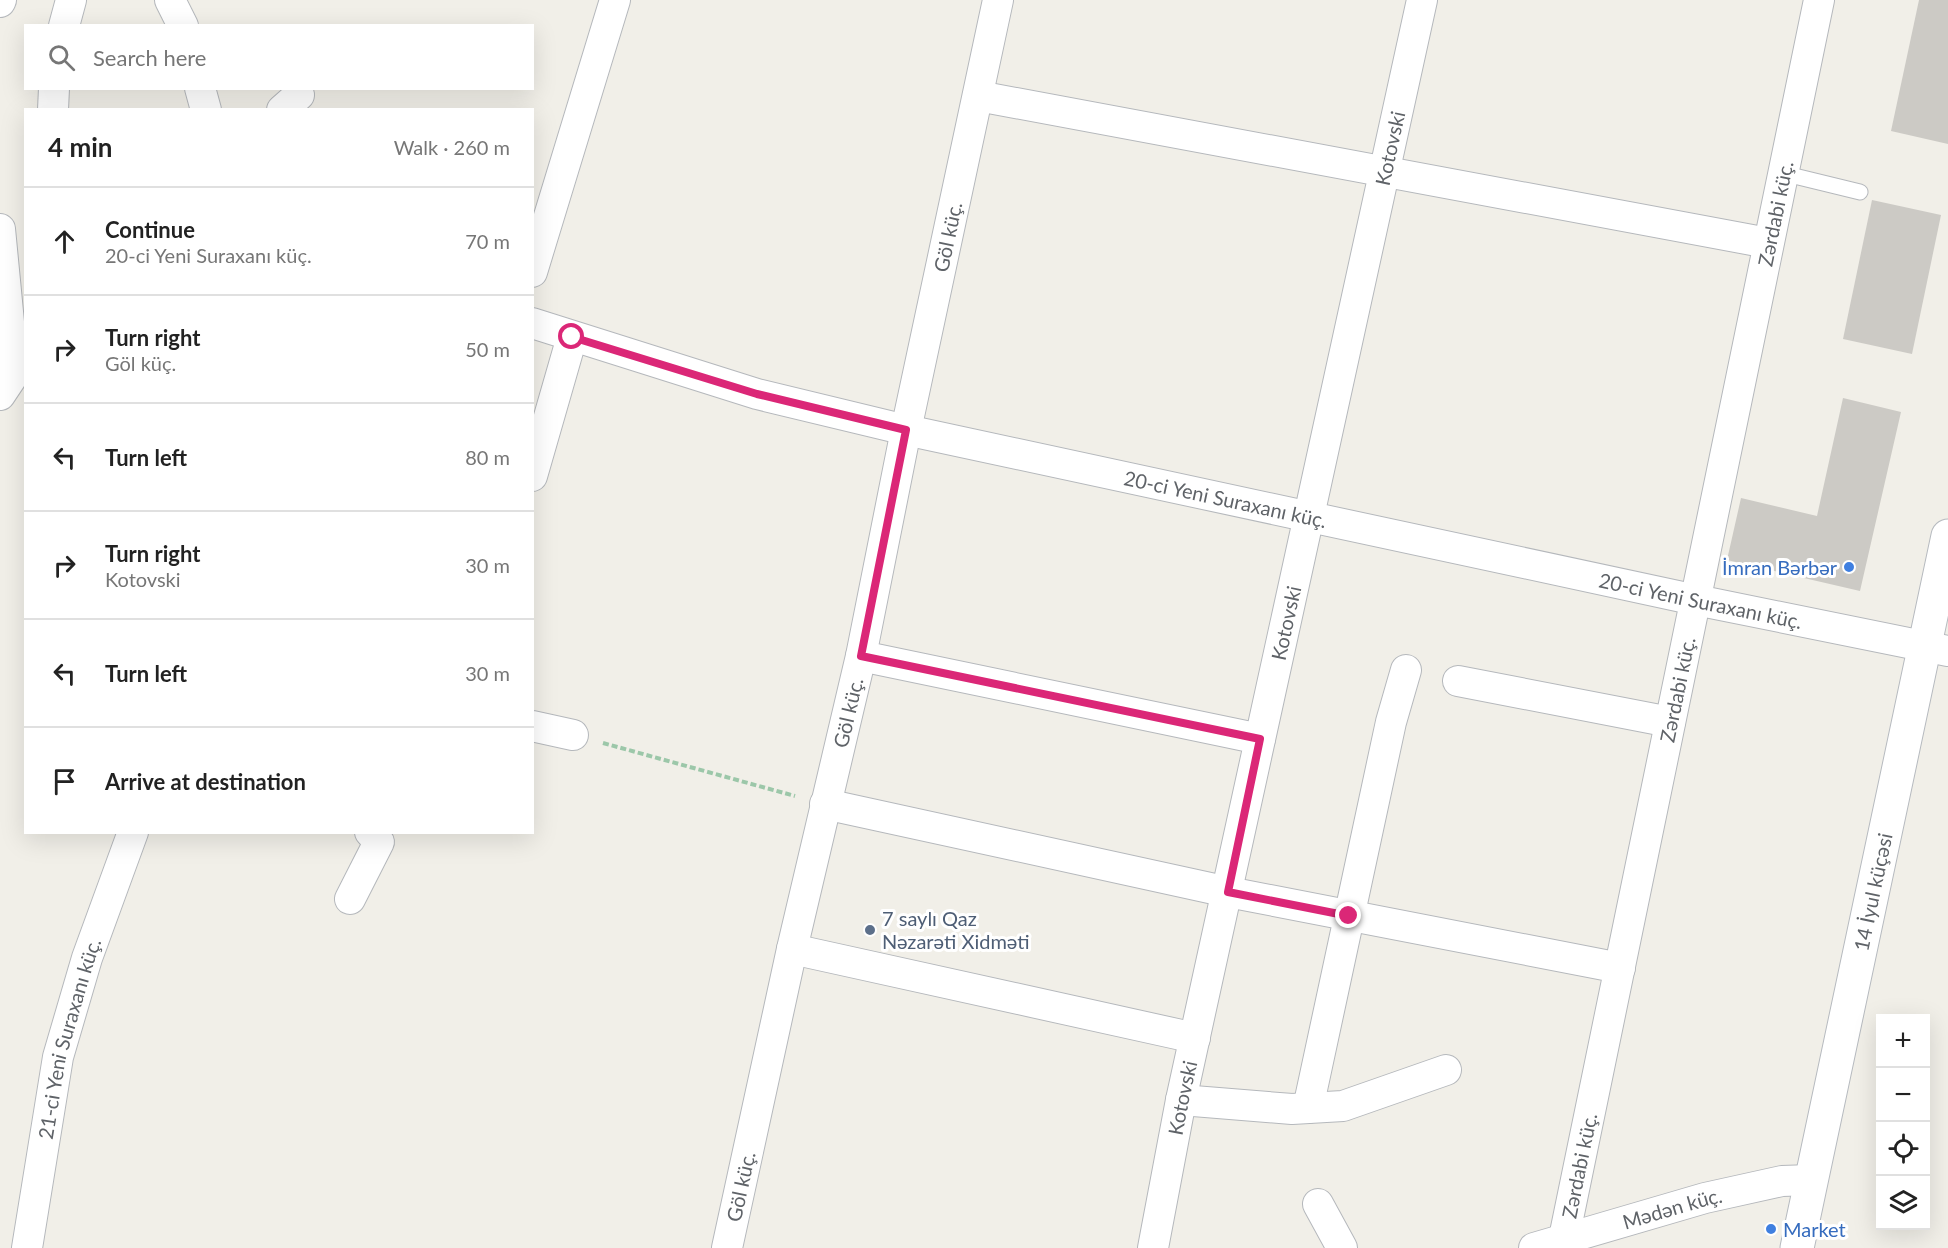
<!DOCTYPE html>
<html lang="en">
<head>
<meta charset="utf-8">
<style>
	body { margin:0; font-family:Lato,sans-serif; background:#f2f2f2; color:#222 }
	.controls { position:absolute; right:18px; bottom:18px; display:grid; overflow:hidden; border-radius:0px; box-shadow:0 6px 24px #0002 }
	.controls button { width:54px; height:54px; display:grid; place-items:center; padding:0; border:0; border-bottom:2px solid #e0e0e0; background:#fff; color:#222; font:30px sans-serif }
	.stop { position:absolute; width:18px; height:18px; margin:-14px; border:4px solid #db2777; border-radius:50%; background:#fff }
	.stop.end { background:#db2777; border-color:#fff; box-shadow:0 2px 6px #0008 }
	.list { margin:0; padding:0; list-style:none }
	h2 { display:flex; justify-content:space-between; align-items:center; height:78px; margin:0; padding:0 24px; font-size:26px }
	h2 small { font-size:20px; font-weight:400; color:#767676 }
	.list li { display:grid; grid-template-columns:39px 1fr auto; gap:18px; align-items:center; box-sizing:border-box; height:108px; padding:0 24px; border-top:2px solid #e0e0e0 }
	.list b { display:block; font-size:22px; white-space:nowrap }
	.list p { margin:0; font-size:20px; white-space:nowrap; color:#767676 }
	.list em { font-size:20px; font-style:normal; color:#767676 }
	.icon { flex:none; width:33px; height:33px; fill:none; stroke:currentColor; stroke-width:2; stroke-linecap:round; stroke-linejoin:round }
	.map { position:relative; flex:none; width:1948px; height:1248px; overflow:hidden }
	.search { position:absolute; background:#fff; box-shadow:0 6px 24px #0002; left:24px; top:24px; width:510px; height:66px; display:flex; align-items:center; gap:15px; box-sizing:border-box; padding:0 21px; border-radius:0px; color:#767676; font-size:22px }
	.panel { position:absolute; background:#fff; box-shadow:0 6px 24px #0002; left:24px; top:108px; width:510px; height:726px; border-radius:0px }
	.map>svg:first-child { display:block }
</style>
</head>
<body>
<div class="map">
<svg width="1948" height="1248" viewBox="0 0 1948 1248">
	<rect width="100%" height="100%" fill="#f1efe8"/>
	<g fill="#cccac5">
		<polygon points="1919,0 1948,0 1948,144 1891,131"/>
		<polygon points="1872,200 1941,215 1912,354 1843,339"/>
		<polygon points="1843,398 1901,412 1860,591 1727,560 1741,498 1817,516"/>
	</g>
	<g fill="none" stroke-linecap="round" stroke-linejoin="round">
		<g stroke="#b5b8bc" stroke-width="17">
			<polyline id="lane" points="1782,173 1860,192"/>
		</g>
		<g stroke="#b5b8bc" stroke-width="32">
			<g id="street">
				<polyline points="170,0 183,26"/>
				<polyline points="0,2 1,0"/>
				<polyline points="64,26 71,0"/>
				<polyline points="200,88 206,110"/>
				<polyline points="978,96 1768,243"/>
				<polyline points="53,110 54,88"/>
				<polyline points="282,110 299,95"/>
				<polyline points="0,229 14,374 0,395"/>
				<polyline points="532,272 615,0"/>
				<path id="s1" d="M532,323L757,394L906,430L1696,600L1948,651"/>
				<polyline points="532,476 572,337"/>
				<polyline points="861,656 1260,739"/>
				<polyline points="1458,681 1670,722"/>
				<polyline points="532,726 573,735"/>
				<polyline points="825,804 1228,892 1620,968"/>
				<polyline points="350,899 379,842 370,832"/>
				<polyline points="792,949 1195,1038"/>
				<polyline points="1181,1100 1292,1109 1343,1106 1446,1070"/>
				<polyline points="1308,1108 1391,722 1406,670"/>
				<polyline points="1318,1204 1342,1248"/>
				<path id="s2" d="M1564,1238L1819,0"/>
				<path id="s3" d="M27,1248L58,1057L87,958L133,832"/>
				<path id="s4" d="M727,1248L792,949L861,656L906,430L998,0"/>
				<path id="s5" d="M1153,1248L1181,1100L1422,0"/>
				<path id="s6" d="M1534,1248L1705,1198L1782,1181L1811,1180"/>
			</g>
		</g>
		<g stroke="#b6babf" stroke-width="35">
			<g id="secondary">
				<path id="s7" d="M1797,1248L1948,536"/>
			</g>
		</g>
		<polyline stroke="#9cc7a9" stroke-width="4" stroke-dasharray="6 3" stroke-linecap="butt" points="603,743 795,796"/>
		<use href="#lane" stroke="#fff" stroke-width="15"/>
		<use href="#street" stroke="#fff" stroke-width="30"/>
		<use href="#secondary" stroke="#fff" stroke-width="33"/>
	</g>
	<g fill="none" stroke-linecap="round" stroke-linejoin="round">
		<polyline stroke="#db2777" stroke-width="8" points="572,337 757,394 906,430 861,656 1260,739 1228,892 1349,916"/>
	</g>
	<g fill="#3f7fe0" stroke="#fff" stroke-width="2">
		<circle cx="1849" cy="567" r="6"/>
		<circle cx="1771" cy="1229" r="6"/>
	</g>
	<circle fill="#5c6f8a" stroke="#fff" stroke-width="2" cx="870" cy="930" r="6"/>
	<g text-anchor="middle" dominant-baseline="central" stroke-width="6" stroke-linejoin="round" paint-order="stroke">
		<g font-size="20" fill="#5f6368" stroke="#fff">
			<text stroke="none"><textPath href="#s5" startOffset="1125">Kotovski</textPath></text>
			<text stroke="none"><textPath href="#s2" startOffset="1046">Zərdabi küç.</textPath></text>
			<text stroke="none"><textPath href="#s4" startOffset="1035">Göl küç.</textPath></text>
			<text stroke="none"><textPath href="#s1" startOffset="716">20-ci Yeni Suraxanı küç.</textPath></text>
			<text stroke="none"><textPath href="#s1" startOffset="1202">20-ci Yeni Suraxanı küç.</textPath></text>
			<text stroke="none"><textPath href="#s5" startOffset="639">Kotovski</textPath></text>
			<text stroke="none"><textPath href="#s2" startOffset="560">Zərdabi küç.</textPath></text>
			<text stroke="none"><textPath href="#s4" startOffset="549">Göl küç.</textPath></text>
			<text stroke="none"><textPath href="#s7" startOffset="364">14 İyul küçəsi</textPath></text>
			<text stroke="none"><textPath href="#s3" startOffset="214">21-ci Yeni Suraxanı küç.</textPath></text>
			<text stroke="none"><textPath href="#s5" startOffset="153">Kotovski</textPath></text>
			<text stroke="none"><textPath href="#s2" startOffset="74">Zərdabi küç.</textPath></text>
			<text stroke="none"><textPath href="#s4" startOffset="63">Göl küç.</textPath></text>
			<text stroke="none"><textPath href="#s6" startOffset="144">Mədən küç.</textPath></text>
		</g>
		<g font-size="20" fill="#366cbe" stroke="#fff" text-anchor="end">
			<text x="1837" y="567">İmran Bərbər</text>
			<text x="1783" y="1229" text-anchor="start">Market</text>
		</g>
		<g font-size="20" fill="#4e5e75" stroke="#fff" text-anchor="start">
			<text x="882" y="918">7 saylı Qaz<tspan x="882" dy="23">Nəzarəti Xidməti</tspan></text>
		</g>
	</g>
</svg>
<div class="controls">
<button>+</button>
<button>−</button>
<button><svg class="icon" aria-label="locate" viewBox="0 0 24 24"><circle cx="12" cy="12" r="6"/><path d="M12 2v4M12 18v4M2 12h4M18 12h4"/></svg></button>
<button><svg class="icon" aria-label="layers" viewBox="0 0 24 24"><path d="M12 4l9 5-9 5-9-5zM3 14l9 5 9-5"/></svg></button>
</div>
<div class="stop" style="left:572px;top:337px"></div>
<div class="stop end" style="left:1349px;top:916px"></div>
<div class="search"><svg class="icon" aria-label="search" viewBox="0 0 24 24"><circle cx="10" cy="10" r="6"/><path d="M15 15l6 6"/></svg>Search here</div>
<section class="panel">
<h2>4 min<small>Walk · 260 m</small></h2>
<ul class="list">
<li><svg class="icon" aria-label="ahead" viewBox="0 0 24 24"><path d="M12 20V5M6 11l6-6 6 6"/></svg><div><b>Continue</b><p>20-ci Yeni Suraxanı küç.</p></div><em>70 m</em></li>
<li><svg class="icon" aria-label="right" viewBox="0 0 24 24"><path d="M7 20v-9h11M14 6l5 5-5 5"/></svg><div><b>Turn right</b><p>Göl küç.</p></div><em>50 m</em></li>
<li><svg class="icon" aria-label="left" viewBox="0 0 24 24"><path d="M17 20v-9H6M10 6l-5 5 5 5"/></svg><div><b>Turn left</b></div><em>80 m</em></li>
<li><svg class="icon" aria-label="right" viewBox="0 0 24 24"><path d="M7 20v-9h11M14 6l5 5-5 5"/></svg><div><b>Turn right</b><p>Kotovski</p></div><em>30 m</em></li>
<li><svg class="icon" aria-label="left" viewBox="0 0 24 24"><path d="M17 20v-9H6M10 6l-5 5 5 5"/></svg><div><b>Turn left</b></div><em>30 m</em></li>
<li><svg class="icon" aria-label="arrive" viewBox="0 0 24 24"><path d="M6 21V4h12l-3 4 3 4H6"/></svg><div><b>Arrive at destination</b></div></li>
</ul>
</section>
</div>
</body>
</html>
